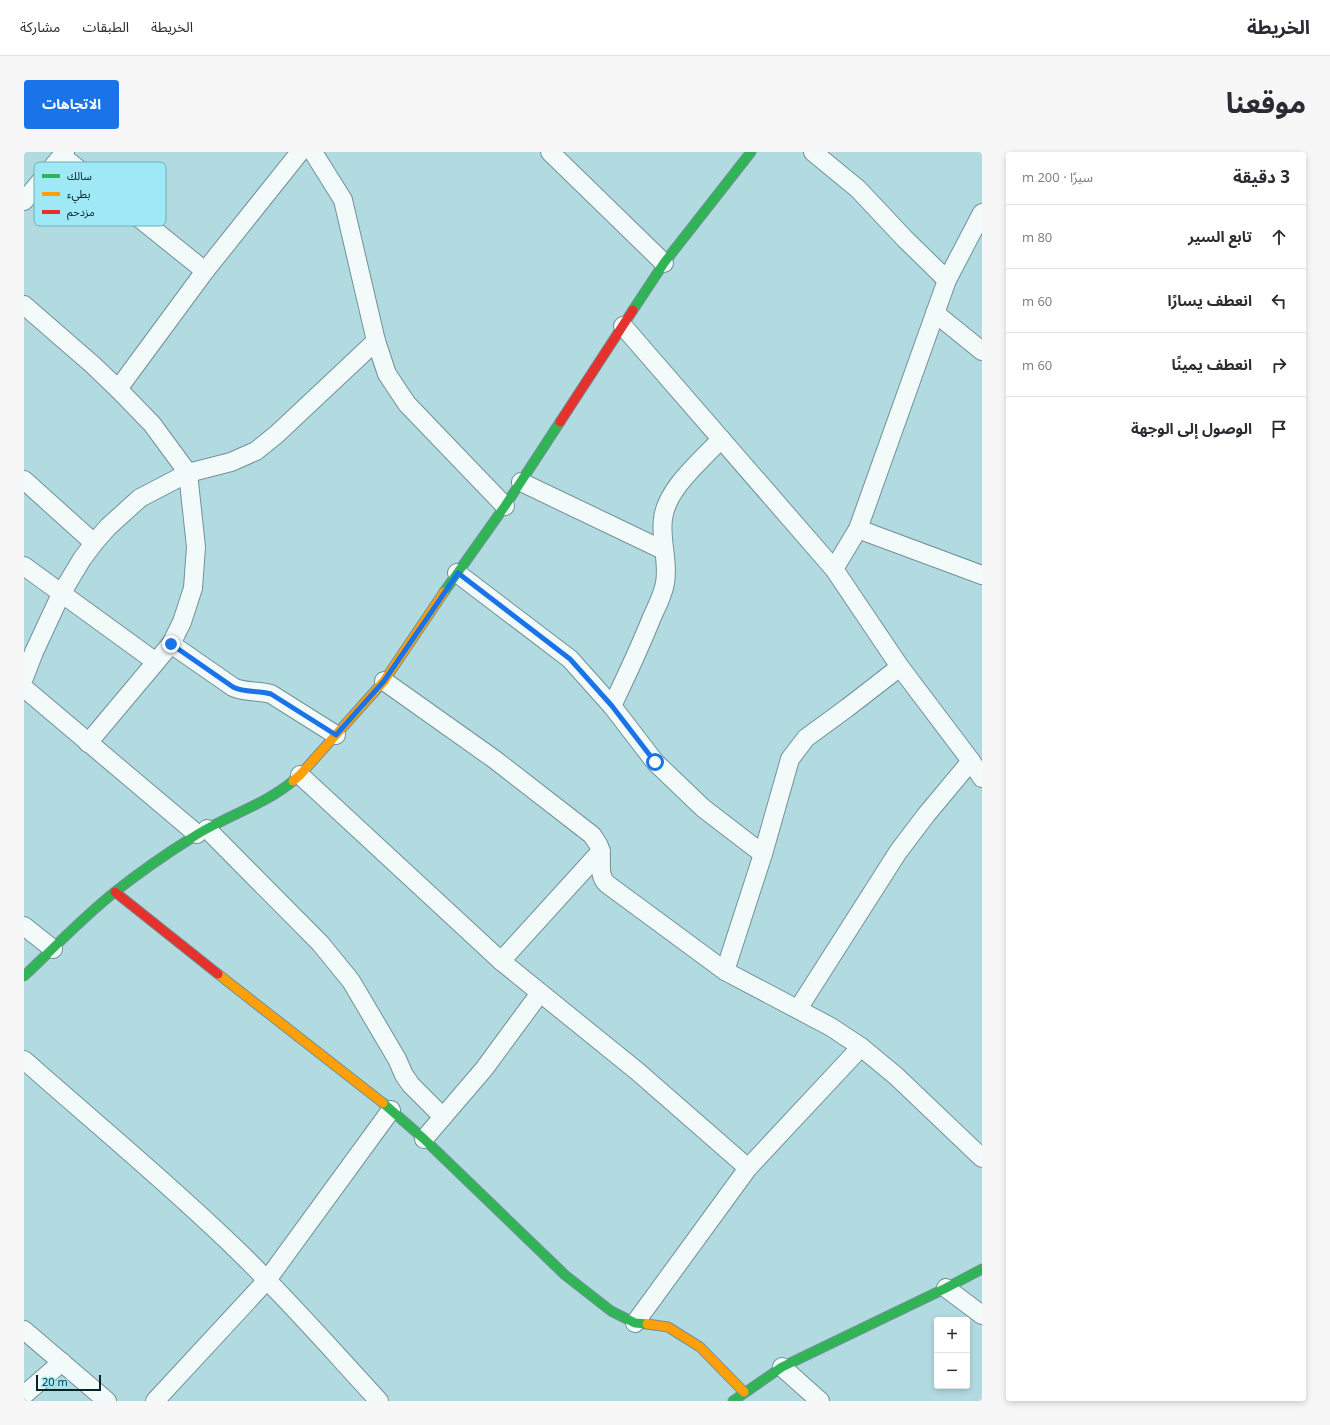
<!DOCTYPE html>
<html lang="ar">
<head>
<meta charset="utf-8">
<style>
	body { margin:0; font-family:"Open Sans","Noto Sans Arabic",sans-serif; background:#f7f7f7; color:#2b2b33; direction:rtl }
	.controls { position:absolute; right:12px; bottom:12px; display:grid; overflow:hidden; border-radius:4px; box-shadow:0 2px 6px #0003 }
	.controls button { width:36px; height:36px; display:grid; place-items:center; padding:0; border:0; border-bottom:1px solid #e1e1e2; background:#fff; color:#2b2b33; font:20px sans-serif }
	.scale { position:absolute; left:12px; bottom:10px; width:65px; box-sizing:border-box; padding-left:4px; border:2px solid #032428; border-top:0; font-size:11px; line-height:14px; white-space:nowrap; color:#032428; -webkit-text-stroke:3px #9ee9f5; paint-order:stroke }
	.stop { position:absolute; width:12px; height:12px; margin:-9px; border:3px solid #1a73e8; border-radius:50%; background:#fff }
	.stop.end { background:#1a73e8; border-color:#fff; box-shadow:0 1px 4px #0008 }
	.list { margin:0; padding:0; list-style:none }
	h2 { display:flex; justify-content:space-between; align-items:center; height:52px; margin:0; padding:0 16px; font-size:17px }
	h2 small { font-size:13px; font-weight:400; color:#7c7c81 }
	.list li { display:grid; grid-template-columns:26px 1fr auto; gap:12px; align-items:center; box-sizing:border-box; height:64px; padding:0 16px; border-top:1px solid #e1e1e2 }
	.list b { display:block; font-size:15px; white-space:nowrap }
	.list em { font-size:13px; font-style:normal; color:#7c7c81 }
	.icon { flex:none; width:22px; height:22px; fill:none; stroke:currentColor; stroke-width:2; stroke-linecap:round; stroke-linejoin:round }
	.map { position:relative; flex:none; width:958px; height:1249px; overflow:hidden; direction:ltr; border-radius:4px }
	header { display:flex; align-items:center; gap:24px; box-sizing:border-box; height:56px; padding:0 20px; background:#fff; border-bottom:1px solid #e1e1e2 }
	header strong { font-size:19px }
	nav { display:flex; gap:22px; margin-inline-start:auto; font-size:14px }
	.intro { display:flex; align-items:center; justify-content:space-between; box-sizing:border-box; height:96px; padding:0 24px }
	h1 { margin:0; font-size:28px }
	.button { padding:10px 18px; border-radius:4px; background:#1a73e8; color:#fff; font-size:14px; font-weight:700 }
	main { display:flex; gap:24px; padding:0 24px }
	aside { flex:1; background:#fff; border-radius:4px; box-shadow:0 2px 6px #0003 }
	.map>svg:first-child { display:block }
</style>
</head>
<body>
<header>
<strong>الخريطة</strong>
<nav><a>الخريطة</a><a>الطبقات</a><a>مشاركة</a></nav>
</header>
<div class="intro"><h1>موقعنا</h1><a class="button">الاتجاهات</a></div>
<main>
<aside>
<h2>3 دقيقة<small>سيرًا · 200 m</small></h2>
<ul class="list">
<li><svg class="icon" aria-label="ahead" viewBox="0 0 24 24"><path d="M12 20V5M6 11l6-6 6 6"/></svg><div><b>تابع السير</b></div><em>80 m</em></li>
<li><svg class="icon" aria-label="left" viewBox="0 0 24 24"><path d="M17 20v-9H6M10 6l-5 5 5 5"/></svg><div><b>انعطف يسارًا</b></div><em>60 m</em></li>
<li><svg class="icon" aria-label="right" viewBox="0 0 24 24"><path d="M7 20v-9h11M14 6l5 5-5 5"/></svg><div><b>انعطف يمينًا</b></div><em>60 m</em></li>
<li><svg class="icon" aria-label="arrive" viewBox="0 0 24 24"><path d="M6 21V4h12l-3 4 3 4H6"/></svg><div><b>الوصول إلى الوجهة</b></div></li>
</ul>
</aside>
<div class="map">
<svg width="958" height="1249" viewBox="0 0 958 1249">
	<rect width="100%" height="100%" fill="#b2dbe1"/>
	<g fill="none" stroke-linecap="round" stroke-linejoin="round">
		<g stroke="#709297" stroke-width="20">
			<g id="street">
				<polyline points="289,0 319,48 352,189 363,222 383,252 481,354"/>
				<polyline points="526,0 640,111"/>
				<polyline points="789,0 834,37 881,87 923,128"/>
				<polyline points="38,4 181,119"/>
				<polyline points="0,49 41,0"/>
				<polyline points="0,153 69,213 94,237 128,272 164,321 172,395 169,436 158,470 147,492 64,591"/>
				<polyline points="911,161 958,199"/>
				<polyline points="599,174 810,417 876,515 947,609 958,626"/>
				<polyline points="94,237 181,119 276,0"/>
				<polyline points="0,328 70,391"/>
				<polyline points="497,330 639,398"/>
				<polyline points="834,377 958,423"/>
				<polyline points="0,414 132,510"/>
				<polyline points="810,417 834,377 923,128 958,61"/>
				<polyline points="433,421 546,507 588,554 631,610 679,656 739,702"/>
				<path d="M147,492L209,535C221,541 234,538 247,542L312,583"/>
				<polyline points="0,526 10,500 37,442 58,407 70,391 84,375 116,346 164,321 207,310 232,299 253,282 352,189"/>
				<path d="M360,529L470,607L568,683C571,688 575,692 576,697C579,710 573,722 583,732L701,819L807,875L837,895L872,924L958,1006"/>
				<polyline points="0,536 173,682"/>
				<path d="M588,554C602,525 616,495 628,465C633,454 639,443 641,431C645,410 636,388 639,367C642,337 677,309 697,287"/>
				<polyline points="276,623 477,809 613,919 724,1016"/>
				<polyline points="183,677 296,791 327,829 373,907 380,923 387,933 419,965"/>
				<polyline points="0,774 29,797"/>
				<polyline points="477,809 577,699"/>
				<polyline points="701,819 739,702 766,607 782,586 823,556 876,515"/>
				<polyline points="774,857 874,700 902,663 947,609"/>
				<path d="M0,908C70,970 143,1030 210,1095C261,1144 307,1197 355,1249"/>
				<polyline points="400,987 460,917 516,841"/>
				<polyline points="922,1136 958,1163"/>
				<polyline points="611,1171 724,1016 837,895"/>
				<polyline points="0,1178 83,1249"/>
				<polyline points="758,1215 796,1249"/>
				<polyline points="0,1243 38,1210"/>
				<polyline points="131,1249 243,1128 367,958"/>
			</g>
		</g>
		<g stroke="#709297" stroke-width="11">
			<g id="fast">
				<polyline points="609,158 640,111 727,0"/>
				<polyline points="420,440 481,354 536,270"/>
				<path d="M0,824C30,796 59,765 92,739C116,720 142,702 169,685C201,664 239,654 269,629"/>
				<polyline points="359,951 400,987 541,1123 587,1159 611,1171 623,1172"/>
				<polyline points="709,1249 758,1215 922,1136 958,1117"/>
			</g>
		</g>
		<g stroke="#709297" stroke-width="11">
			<g id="slow">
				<polyline points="269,629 276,623 360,529 420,440"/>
				<polyline points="194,822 359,951"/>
				<polyline points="623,1172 644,1175 676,1195 720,1240"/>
			</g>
		</g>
		<g stroke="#709297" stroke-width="11">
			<g id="jam">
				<polyline points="536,270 609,158"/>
				<polyline points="91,740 194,822"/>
			</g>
		</g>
		<use href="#street" stroke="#f3fafa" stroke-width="18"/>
		<use href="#fast" stroke="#30b455" stroke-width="9"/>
		<use href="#slow" stroke="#ff9f0a" stroke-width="9"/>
		<use href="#jam" stroke="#e5322d" stroke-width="9"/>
	</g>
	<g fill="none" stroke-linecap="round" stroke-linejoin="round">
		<path stroke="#1a73e8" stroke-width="5" d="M147,492L209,535C221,541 234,538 247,542L312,583L360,529L434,421L546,507L588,554L631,610"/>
	</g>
	<rect x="10" y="10" width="132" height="64" rx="6" fill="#9ee9f5" stroke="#70aeb8" stroke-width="1"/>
	<rect x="18" y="22" width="18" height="4" fill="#30b455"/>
	<rect x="18" y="40" width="18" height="4" fill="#ff9f0a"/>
	<rect x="18" y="58" width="18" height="4" fill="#e5322d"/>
	<g font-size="11" fill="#032428">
		<text x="43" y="28">سالك</text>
		<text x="43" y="46">بطيء</text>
		<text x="43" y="64">مزدحم</text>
	</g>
</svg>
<div class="controls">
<button>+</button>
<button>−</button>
</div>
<div class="scale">20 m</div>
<div class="stop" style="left:631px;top:610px"></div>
<div class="stop end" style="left:147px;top:492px"></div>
</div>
</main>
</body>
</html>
